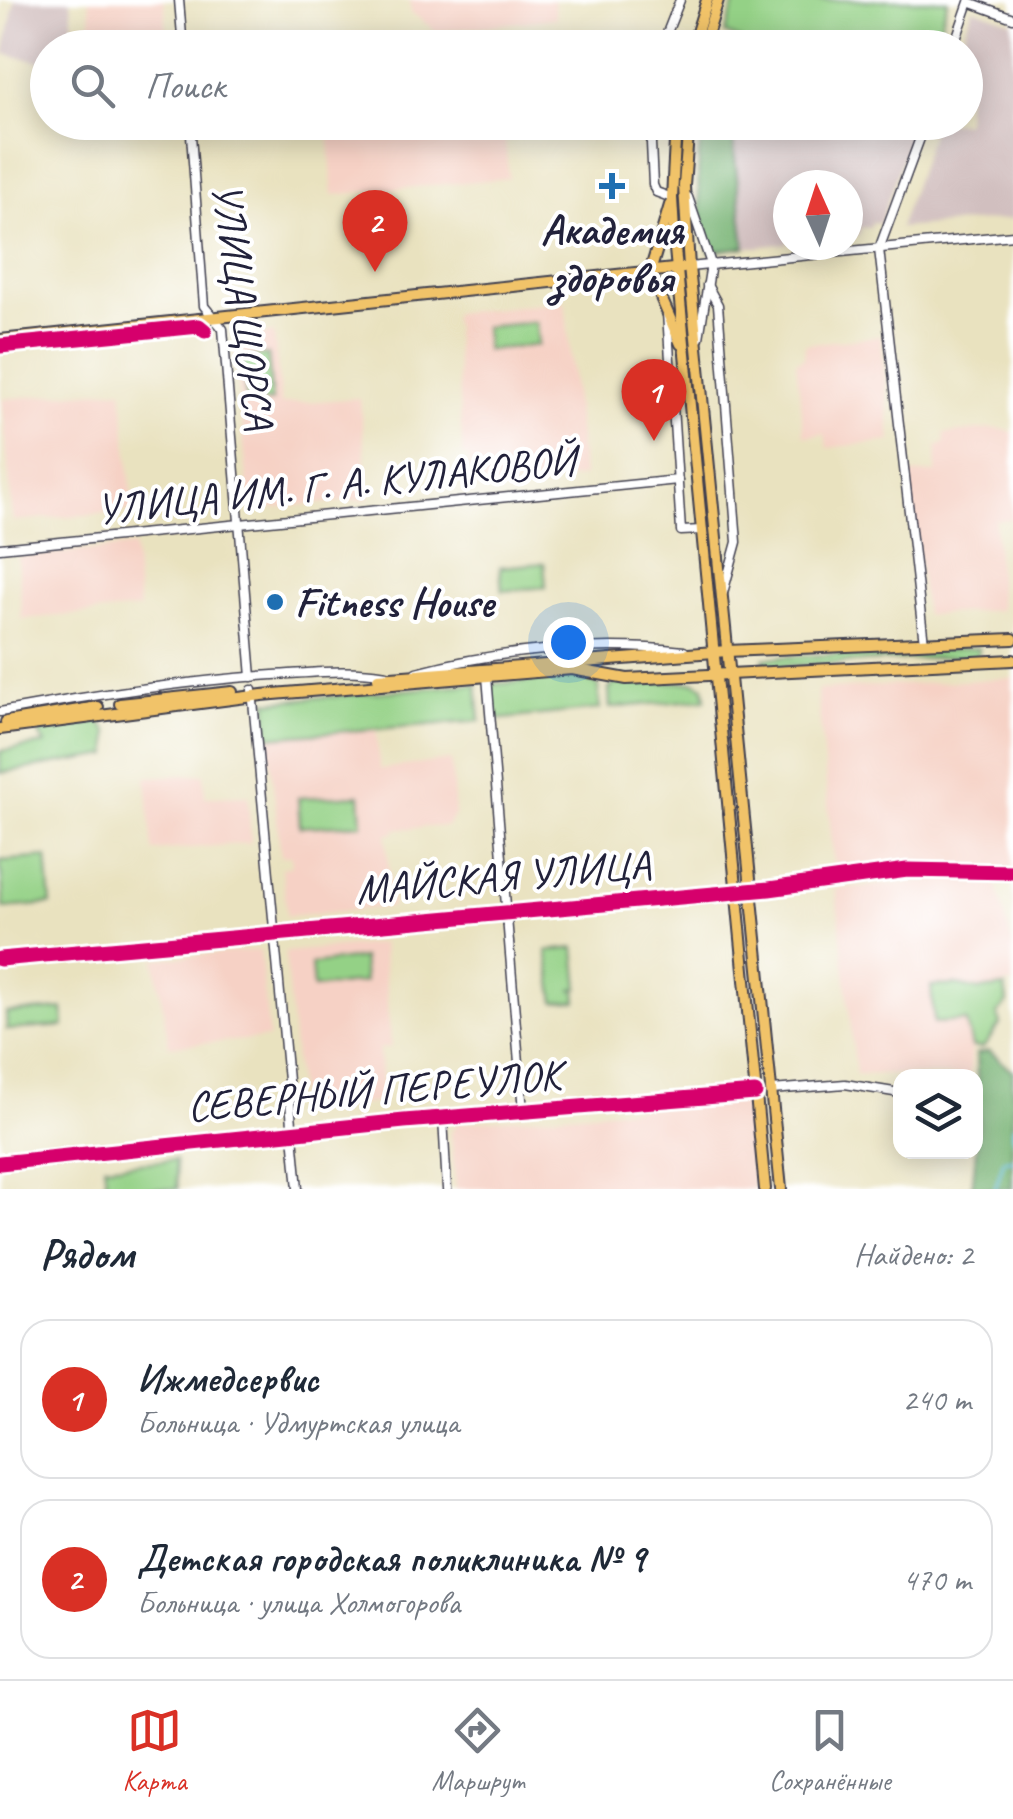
<!DOCTYPE html>
<html lang="ru">
<head>
<meta charset="utf-8">
<style>
	body { margin:0; font-family:Caveat,sans-serif; background:#f6f6f7; color:#1f2937 }
	.controls { position:absolute; right:30px; bottom:30px; display:grid; overflow:hidden; border-radius:20px; box-shadow:0 5px 25px #0003 }
	.controls button { width:90px; height:90px; display:grid; place-items:center; padding:0; border:0; border-bottom:2px solid #e0e1e3; background:#fff; color:#1f2937; font:50px sans-serif }
	.compass { position:absolute; left:773px; top:170px; width:90px; height:90px; border-radius:50%; background:#fff; box-shadow:0 5px 25px #0003; rotate:357deg }
	.you { position:absolute; left:568px; top:642px; width:35px; height:35px; margin:-25px; border:8px solid #fff; border-radius:50%; background:#1a73e8; box-shadow:0 0 0 15px #1a73e833 }
	.badge { display:grid; place-items:center; width:65px; height:65px; border-radius:50%; background:#d93025; color:#fff; font-size:32px; font-weight:700 }
	.pin { position:absolute; translate:-50% -82px; filter:drop-shadow(0 2px 5px #0008) }
	.pin::after { content:''; position:absolute; top:52px; width:35px; height:30px; background:inherit; clip-path:polygon(0 0,100% 0,50% 100%) }
	.list { margin:0; padding:0; list-style:none }
	h2 { display:flex; justify-content:space-between; align-items:center; height:130px; margin:0; padding:0 40px; font-size:42px }
	h2 small { font-size:32px; font-weight:400; color:#747a83 }
	.list li { display:grid; grid-template-columns:65px 1fr auto; gap:30px; align-items:center; box-sizing:border-box; height:160px; margin:0 20px 20px; padding:0 20px; border:2px solid #e0e1e3; border-radius:30px }
	.list b { display:block; font-size:38px; white-space:nowrap }
	.list p { margin:0; font-size:32px; white-space:nowrap; color:#747a83 }
	.list em { font-size:32px; font-style:normal; color:#747a83 }
	.icon { flex:none; width:55px; height:55px; fill:none; stroke:currentColor; stroke-width:2; stroke-linecap:round; stroke-linejoin:round }
	.map { position:relative; flex:none; width:1013px; height:1189px; overflow:hidden }
	.search { position:absolute; background:#fff; box-shadow:0 5px 25px #0003; left:30px; right:30px; top:30px; height:110px; display:flex; align-items:center; gap:25px; box-sizing:border-box; padding:0 35px; border-radius:55px; color:#747a83; font-size:38px }
	.sheet { height:490px; background:#fff }
	nav { display:flex; justify-content:space-around; align-items:center; box-sizing:border-box; height:140px; border-top:2px solid #e0e1e3; background:#fff; font-size:28px; color:#747a83 }
	nav a { display:grid; justify-items:center; gap:5px }
	nav .on { color:#d93025 }
	.map>svg:first-child { display:block }
</style>
</head>
<body>
<div class="map">
<svg width="1013" height="1189" viewBox="0 0 1013 1189">
	<rect width="100%" height="100%" fill="#fff"/>
	<filter id="ink" filterUnits="userSpaceOnUse"><feTurbulence type="fractalNoise" baseFrequency=".01" numOctaves="2"/><feDisplacementMap in="SourceGraphic" scale="20" xChannelSelector="R" yChannelSelector="G"/><feConvolveMatrix kernelMatrix="1 2 1 2 8 2 1 2 1" color-interpolation-filters="sRGB"/></filter>
	<filter id="wash" filterUnits="userSpaceOnUse"><feTurbulence type="fractalNoise" baseFrequency=".0048" numOctaves="4" result="noise"/><feDisplacementMap in="SourceGraphic" scale="40" xChannelSelector="R" yChannelSelector="G"/><feGaussianBlur stdDeviation="2.25" result="paint"/><feColorMatrix in="noise" values="0 0 0 0 0 0 0 0 0 0 0 0 0 0 0 0 0 1.4 0 .05"/><feComposite in="paint" operator="in"/></filter>
	<g filter="url(#wash)">
		<rect width="100%" height="100%" fill="#e9e2bf"/>
		<g fill="#f6d1c5">
			<polygon points="89,0 164,0 167,35 92,41"/>
			<polygon points="410,0 554,0 556,18 437,32 411,12"/>
			<polygon points="328,123 503,123 509,178 333,195"/>
			<polygon points="565,301 583,477 472,489 468,457 463,455 453,313"/>
			<polygon points="274,333 281,404 360,398 369,499 250,510 234,339"/>
			<polygon points="881,336 891,441 827,448 825,434 804,436 796,361 804,358 805,344"/>
			<polygon points="122,389 133,511 13,521 2,399"/>
			<polygon points="996,428 1013,432 1013,519 995,520 1000,610 925,615 909,474 936,473 937,447 945,443 944,434"/>
			<polygon points="134,546 139,609 22,619 18,557"/>
			<polygon points="1013,678 1013,867 906,868 835,876 817,690"/>
			<polygon points="376,727 380,769 451,760 455,813 447,826 395,829 394,833 386,835 392,907 287,916 282,868 292,866 291,856 281,856 268,737"/>
			<polygon points="204,774 205,797 248,796 251,843 153,851 146,777"/>
			<polygon points="994,875 1013,946 1013,983 980,990 957,985 972,1047 970,1076 856,1074 836,889"/>
			<polygon points="382,943 391,1047 379,1049 383,1102 300,1111 285,952"/>
			<polygon points="260,950 269,1038 169,1046 155,959"/>
			<polygon points="745,1100 753,1189 456,1189 451,1133 457,1123"/>
		</g>
		<g fill="#d1bfbf">
			<polygon points="15,0 71,0 74,47 48,48 47,63 4,54"/>
			<polygon points="973,8 1013,22 1013,219 899,228 935,123 966,122 966,48 959,47"/>
			<polygon points="731,123 914,123 880,224 871,222 871,227 860,228 860,235 848,236 848,185 788,185 788,243 758,247 745,247"/>
		</g>
		<g fill="#94d186" stroke="#5b7a60" stroke-width="2.5">
			<polygon points="736,0 948,0 934,47 753,47 725,33"/>
			<polygon points="536,322 538,345 486,350 484,327"/>
			<polygon points="268,355 272,401 246,403 243,357"/>
			<polygon points="544,563 546,587 502,591 500,567"/>
			<polygon points="978,648 978,656 765,667 764,658"/>
			<polygon points="584,676 598,686 600,709 493,720 490,688 494,684"/>
			<polygon points="616,682 694,682 704,687 706,699 610,708 609,689"/>
			<polygon points="472,684 477,685 480,721 268,737 267,702"/>
			<polygon points="99,721 108,732 109,755 0,773 0,751 45,744 38,732"/>
			<polygon points="360,795 362,824 300,827 298,798"/>
			<polygon points="47,857 51,904 4,908 0,861"/>
			<polygon points="575,948 579,988 571,989 576,990 577,1001 555,1002 547,951"/>
			<polygon points="362,958 364,982 313,988 311,964"/>
			<polygon points="957,985 980,990 1005,987 1007,1003 997,1014 1001,1023 983,1048 972,1047 966,1021 934,1023 931,986"/>
			<polygon points="63,1009 64,1026 7,1030 6,1013"/>
			<polygon points="175,1160 178,1189 107,1189 104,1166"/>
		</g>
		<g fill="#77b373" stroke="#4c6a57" stroke-width="2.5">
			<path d="M703,123H731L745,247L710,252C696,211 695,165 703,123Z"/>
			<polygon points="989,1051 1013,1071 1012,1189 972,1189 979,1119 976,1054"/>
		</g>
		<g fill="none" stroke-linecap="round" stroke-linejoin="round">
			<g stroke="#6bc2e8" stroke-width="2.5">
				<polyline points="1013,1127 1013,1140"/>
				<polyline points="995,1189 1004,1160 1013,1160"/>
			</g>
		</g>
	</g>
	<g filter="url(#ink)">
		<g fill="none" stroke-linecap="round" stroke-linejoin="round">
			<g stroke="#403f4f" stroke-width="11">
				<g id="minor">
					<polyline points="179,0 183,48"/>
					<polyline points="661,48 680,0"/>
					<polyline points="953,48 969,2 1013,18"/>
					<polyline points="190,122 204,306 223,329 252,677"/>
					<polyline points="650,122 653,185 656,192 672,198"/>
					<polyline points="688,197 711,264 699,338"/>
					<polyline points="689,267 1013,235"/>
					<polyline points="707,285 718,305 737,542 723,593"/>
					<polyline points="667,313 681,531 702,530"/>
					<polyline points="0,548 678,480"/>
					<polyline points="924,643 879,249 926,122"/>
					<path d="M416,672C500,650 597,641 684,651"/>
					<polyline points="487,676 523,1111"/>
					<polyline points="252,690 298,1189"/>
					<path d="M0,712C91,695 181,681 273,675C312,673 349,668 387,675"/>
					<polyline points="0,959 769,889 907,870 1013,872"/>
					<polyline points="772,1090 845,1084 900,1093"/>
					<polyline points="443,1118 447,1189"/>
					<polyline points="0,1163 404,1121 755,1093"/>
				</g>
			</g>
			<g stroke="#403f4f" stroke-width="14">
				<g id="major">
					<polyline points="692,48 707,0"/>
					<polyline points="703,48 718,0"/>
					<polyline points="676,122 672,198 675,249 765,1189"/>
					<polyline points="689,122 684,186 689,267 781,1189"/>
					<polyline points="670,205 650,272 681,344"/>
					<polyline points="0,340 683,268"/>
					<polyline points="378,678 727,651 1013,639"/>
					<polyline points="120,704 232,692"/>
					<polyline points="6,722 98,707"/>
					<polyline points="0,729 262,695 572,669 627,679 1013,660"/>
				</g>
			</g>
			<use href="#minor" stroke="#fff" stroke-width="8"/>
			<use href="#major" stroke="#f1c369" stroke-width="10"/>
			<g stroke="#fff" stroke-width="21">
				<g id="cycleway">
					<polyline points="0,346 199,326 205,331"/>
					<polyline points="0,959 769,889 907,870 1013,872"/>
					<polyline points="0,1163 404,1121 755,1093"/>
				</g>
			</g>
			<use href="#cycleway" stroke="#d6006c" stroke-width="15"/>
		</g>
	</g>
	<g fill="#1f6fb2" stroke="#fff" stroke-width="4">
		<path d="M607 171h10v10h10v10h-10v10h-10v-10h-10v-10h10z"/>
		<circle cx="275" cy="602" r="10"/>
	</g>
	<g text-anchor="middle" dominant-baseline="central" stroke-width="8" stroke-linejoin="round" paint-order="stroke">
		<g font-size="42" font-weight="bold" fill="#22223b" stroke="#fff">
			<text x="612" y="230">Академия<tspan x="612" dy="48">здоровья</tspan></text>
			<text x="295" y="602" text-anchor="start">Fitness House</text>
		</g>
		<g font-size="42" fill="#22223b" stroke="#fff">
			<text transform="translate(243 306) rotate(82)">УЛИЦА ЩОРСА</text>
			<text transform="translate(336 485) rotate(-6)">УЛИЦА ИМ. Г. А. КУЛАКОВОЙ</text>
			<text transform="translate(503 877) rotate(-5)">МАЙСКАЯ УЛИЦА</text>
			<text transform="translate(374 1091) rotate(-5)">СЕВЕРНЫЙ ПЕРЕУЛОК</text>
		</g>
	</g>
</svg>
<div class="controls">
<button><svg class="icon" aria-label="layers" viewBox="0 0 24 24"><path d="M12 4l9 5-9 5-9-5zM3 14l9 5 9-5"/></svg></button>
</div>
<svg class="compass" viewBox="-18 -18 36 36"><path d="M0-13l5 13h-10z" fill="#e53935"/><path d="M0 13l5-13h-10z" fill="#747a83"/></svg>
<div class="you"></div>
<div class="pin badge" style="left:654px;top:441px">1</div>
<div class="pin badge" style="left:375px;top:272px">2</div>
<div class="search"><svg class="icon" aria-label="search" viewBox="0 0 24 24"><circle cx="10" cy="10" r="6"/><path d="M15 15l6 6"/></svg>Поиск</div>
</div>
<section class="sheet">
<h2>Рядом<small>Найдено: 2</small></h2>
<ul class="list">
<li><span class="badge">1</span><div><b>Ижмедсервис</b><p>Больница · Удмуртская улица</p></div><em>240 m</em></li>
<li><span class="badge">2</span><div><b>Детская городская поликлиника № 9</b><p>Больница · улица Холмогорова</p></div><em>470 m</em></li>
</ul>
</section>
<nav>
<a class="on"><svg class="icon" aria-label="map" viewBox="0 0 24 24"><path d="M3 6l6-2 6 2 6-2v14l-6 2-6-2-6 2zM9 4v14M15 6v14"/></svg>Карта</a>
<a><svg class="icon" aria-label="directions" viewBox="0 0 24 24"><path d="M12 3l9 9-9 9-9-9zM9 14v-3h6M13 9l2 2-2 2"/></svg>Маршрут</a>
<a><svg class="icon" aria-label="saved" viewBox="0 0 24 24"><path d="M7 4h10v16l-5-4-5 4z"/></svg>Сохранённые</a>
</nav>
</body>
</html>
